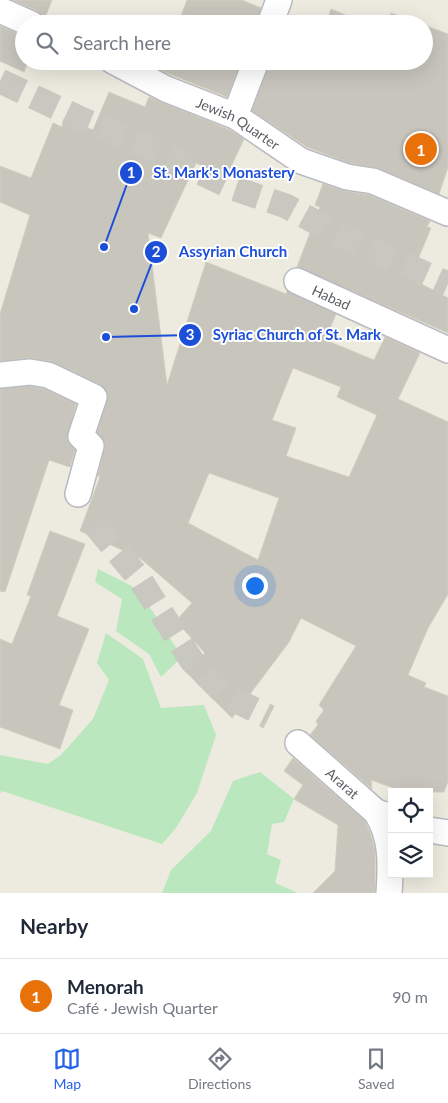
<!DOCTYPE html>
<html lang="en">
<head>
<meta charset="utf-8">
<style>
	body { margin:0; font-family:Lato,sans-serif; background:#f6f6f7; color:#1f2937 }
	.controls { position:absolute; right:15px; bottom:15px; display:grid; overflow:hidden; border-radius:0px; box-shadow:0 5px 20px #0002 }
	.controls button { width:45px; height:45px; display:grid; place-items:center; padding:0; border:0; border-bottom:1px solid #e0e1e3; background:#fff; color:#1f2937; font:25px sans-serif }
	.you { position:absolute; left:254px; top:585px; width:18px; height:18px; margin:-12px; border:4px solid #fff; border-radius:50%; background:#1a73e8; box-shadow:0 0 0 8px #1a73e833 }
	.badge { display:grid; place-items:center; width:32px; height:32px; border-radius:50%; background:#2563eb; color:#fff; font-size:16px; font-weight:700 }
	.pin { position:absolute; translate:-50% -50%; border:2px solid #fff; box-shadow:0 1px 5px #0006 }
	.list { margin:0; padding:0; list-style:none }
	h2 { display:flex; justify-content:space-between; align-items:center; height:65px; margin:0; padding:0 20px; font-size:21px }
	h2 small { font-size:16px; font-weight:400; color:#747a83 }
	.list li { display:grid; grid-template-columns:32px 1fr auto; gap:15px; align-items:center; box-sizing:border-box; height:75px; padding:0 20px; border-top:1px solid #e0e1e3 }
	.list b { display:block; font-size:19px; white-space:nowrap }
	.list p { margin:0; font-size:16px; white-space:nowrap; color:#747a83 }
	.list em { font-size:16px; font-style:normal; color:#747a83 }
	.icon { flex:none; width:28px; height:28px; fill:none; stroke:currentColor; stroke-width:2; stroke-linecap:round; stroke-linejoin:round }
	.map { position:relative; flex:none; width:448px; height:893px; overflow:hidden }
	.search { position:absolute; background:#fff; box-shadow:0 5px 20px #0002; left:15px; right:15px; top:15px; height:55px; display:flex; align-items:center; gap:12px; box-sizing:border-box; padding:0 18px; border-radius:28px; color:#747a83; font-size:19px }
	.sheet { height:140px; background:#fff }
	nav { display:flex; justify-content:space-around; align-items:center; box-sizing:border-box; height:70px; border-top:1px solid #e0e1e3; background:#fff; font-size:14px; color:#747a83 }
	nav a { display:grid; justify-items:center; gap:2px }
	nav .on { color:#2563eb }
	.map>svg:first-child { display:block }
</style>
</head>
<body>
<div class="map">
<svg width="448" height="893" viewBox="0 0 448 893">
	<rect width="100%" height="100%" fill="#edebe0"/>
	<g fill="#bae7bd">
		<polygon points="98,569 132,586 149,606 182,657 161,677 149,654 116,631 122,599 95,582"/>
		<polygon points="106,633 143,659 161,708 204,705 216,735 197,793 176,828 162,844 2,791 0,793 0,755 48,764 61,755 93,719 109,680 97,663"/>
		<polygon points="260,772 294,799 284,822 272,824 267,854 281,860 275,883 298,893 162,893 171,870 211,831 233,781"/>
	</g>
	<g fill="#c8c5bd" stroke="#d2cdbe" fill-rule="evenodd">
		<polygon points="13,0 52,0 44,20 37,11"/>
		<polygon points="187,0 242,0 261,8 256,24 178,24"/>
		<polygon points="331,9 366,24 326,24"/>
		<polygon points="391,13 421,24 387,24"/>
		<polygon points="424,25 448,34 448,167 439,194 378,168 350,163 307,147 252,111 270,61 424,61"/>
		<polygon points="0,26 24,36 24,61 28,61 24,72 0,61"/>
		<polygon points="163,61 241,61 227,97 160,70"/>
		<path d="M109,92L145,107L149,97L228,129L244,139L226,177L196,163L161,238L148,233L167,385L206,262L286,294L287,291L336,314L325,340L374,360L385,337L420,353L398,399L448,422V594L428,628L408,675L426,683L424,687L448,696V781L444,792H405L371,780L372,789L310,735L318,725L316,721L324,710L319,705L356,646L301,618L289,642L232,718L185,671L205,653L176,621L192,603L140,558L80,531L100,477L98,476L105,443L97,432L108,394L100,384L51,361L29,358L0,361V314L30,215L0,202V166L31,178L53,123L62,127L64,119L93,130ZM293,368L341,387L337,397L377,415L349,477L286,456L296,428L272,420ZM209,473L279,498L258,560L188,523Z"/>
		<polygon points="323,184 345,191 369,195 430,221 427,227 431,228 410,278 448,298 448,333 297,267 320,207 315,205"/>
		<polygon points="30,386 44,389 76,404 67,439 75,450 70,467 49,460 5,592 0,591 0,389"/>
		<polygon points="50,531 85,544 57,616 89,629 59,705 73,710 60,749 0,727 0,639 12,644 31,596 27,595"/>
		<polygon points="293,758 365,821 371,835 375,852 375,893 313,893 335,871 338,825 294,799 303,785 284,771"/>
	</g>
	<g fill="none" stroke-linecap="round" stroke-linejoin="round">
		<g stroke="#c8c8c0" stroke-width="25" stroke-dasharray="25 12" stroke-linecap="butt">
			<polyline points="0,81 81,119 130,139 233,188 286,206 341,236 448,284"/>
			<polyline points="95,525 139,578 192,661 227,696 269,717"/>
		</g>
		<g stroke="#b8bbc0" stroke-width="28">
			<g id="pedestrian">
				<polyline points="0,10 31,24"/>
				<polyline points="270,24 279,0"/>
				<path id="s1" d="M113,61L166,89L235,116L301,161L347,177L373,181L448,213"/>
				<polyline points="235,116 256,61"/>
				<path id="s2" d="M297,281L448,350"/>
				<polyline points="0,375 30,372 48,375 94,397 81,436 91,446 78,494"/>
				<path id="s3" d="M298,743L376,812L392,817"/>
				<path d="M376,812C392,836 391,864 389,893"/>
				<polyline points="429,830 448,833"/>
			</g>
		</g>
		<use href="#pedestrian" stroke="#fff" stroke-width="25"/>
	</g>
	<g text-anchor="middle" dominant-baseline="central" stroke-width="4" stroke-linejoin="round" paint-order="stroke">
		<g font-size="14" fill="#595d62" stroke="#fff">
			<text stroke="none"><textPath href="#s1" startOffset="140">Jewish Quarter</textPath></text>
			<text stroke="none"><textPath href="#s2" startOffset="38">Habad</textPath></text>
			<text stroke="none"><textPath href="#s3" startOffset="60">Ararat</textPath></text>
		</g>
	</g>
	<path fill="none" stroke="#1d4ed8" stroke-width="2" d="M104 247L131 173M134 309L156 252M106 337L190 335"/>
	<g fill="#1d4ed8" stroke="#fff" stroke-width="2">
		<circle cx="104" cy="247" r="5"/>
		<circle cx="134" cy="309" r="5"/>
		<circle cx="106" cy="337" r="5"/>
		<circle cx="131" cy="173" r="12"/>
		<circle cx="156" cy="252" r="12"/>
		<circle cx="190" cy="335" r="12"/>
	</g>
	<g font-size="15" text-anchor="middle" font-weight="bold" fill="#fff">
		<text x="131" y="178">1</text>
		<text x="156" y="257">2</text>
		<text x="190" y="340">3</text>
	</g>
	<g font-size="15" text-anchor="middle" font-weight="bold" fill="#1d4ed8" stroke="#fff" stroke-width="4" stroke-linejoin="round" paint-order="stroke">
		<text x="224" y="178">St. Mark's Monastery</text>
		<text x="233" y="257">Assyrian Church</text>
		<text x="297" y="340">Syriac Church of St. Mark</text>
	</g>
</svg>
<div class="controls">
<button><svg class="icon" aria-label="locate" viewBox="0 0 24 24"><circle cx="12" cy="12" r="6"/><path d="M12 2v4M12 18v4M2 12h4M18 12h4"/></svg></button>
<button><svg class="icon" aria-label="layers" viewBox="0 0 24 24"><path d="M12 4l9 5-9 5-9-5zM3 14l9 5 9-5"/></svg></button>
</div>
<div class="you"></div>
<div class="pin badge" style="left:421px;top:149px;background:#e8710a">1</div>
<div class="search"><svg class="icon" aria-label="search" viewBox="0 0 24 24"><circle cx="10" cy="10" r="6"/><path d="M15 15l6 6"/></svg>Search here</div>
</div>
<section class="sheet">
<h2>Nearby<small></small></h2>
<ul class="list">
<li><span class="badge" style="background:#e8710a">1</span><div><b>Menorah</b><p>Café · Jewish Quarter</p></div><em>90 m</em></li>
</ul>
</section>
<nav>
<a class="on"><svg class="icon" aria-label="map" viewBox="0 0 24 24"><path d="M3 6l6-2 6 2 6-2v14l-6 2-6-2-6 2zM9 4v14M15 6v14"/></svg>Map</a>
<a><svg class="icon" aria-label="directions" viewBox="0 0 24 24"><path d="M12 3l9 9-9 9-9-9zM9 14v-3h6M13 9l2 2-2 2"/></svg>Directions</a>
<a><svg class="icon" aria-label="saved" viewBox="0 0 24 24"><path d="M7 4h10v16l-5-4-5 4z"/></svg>Saved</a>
</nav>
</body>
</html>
